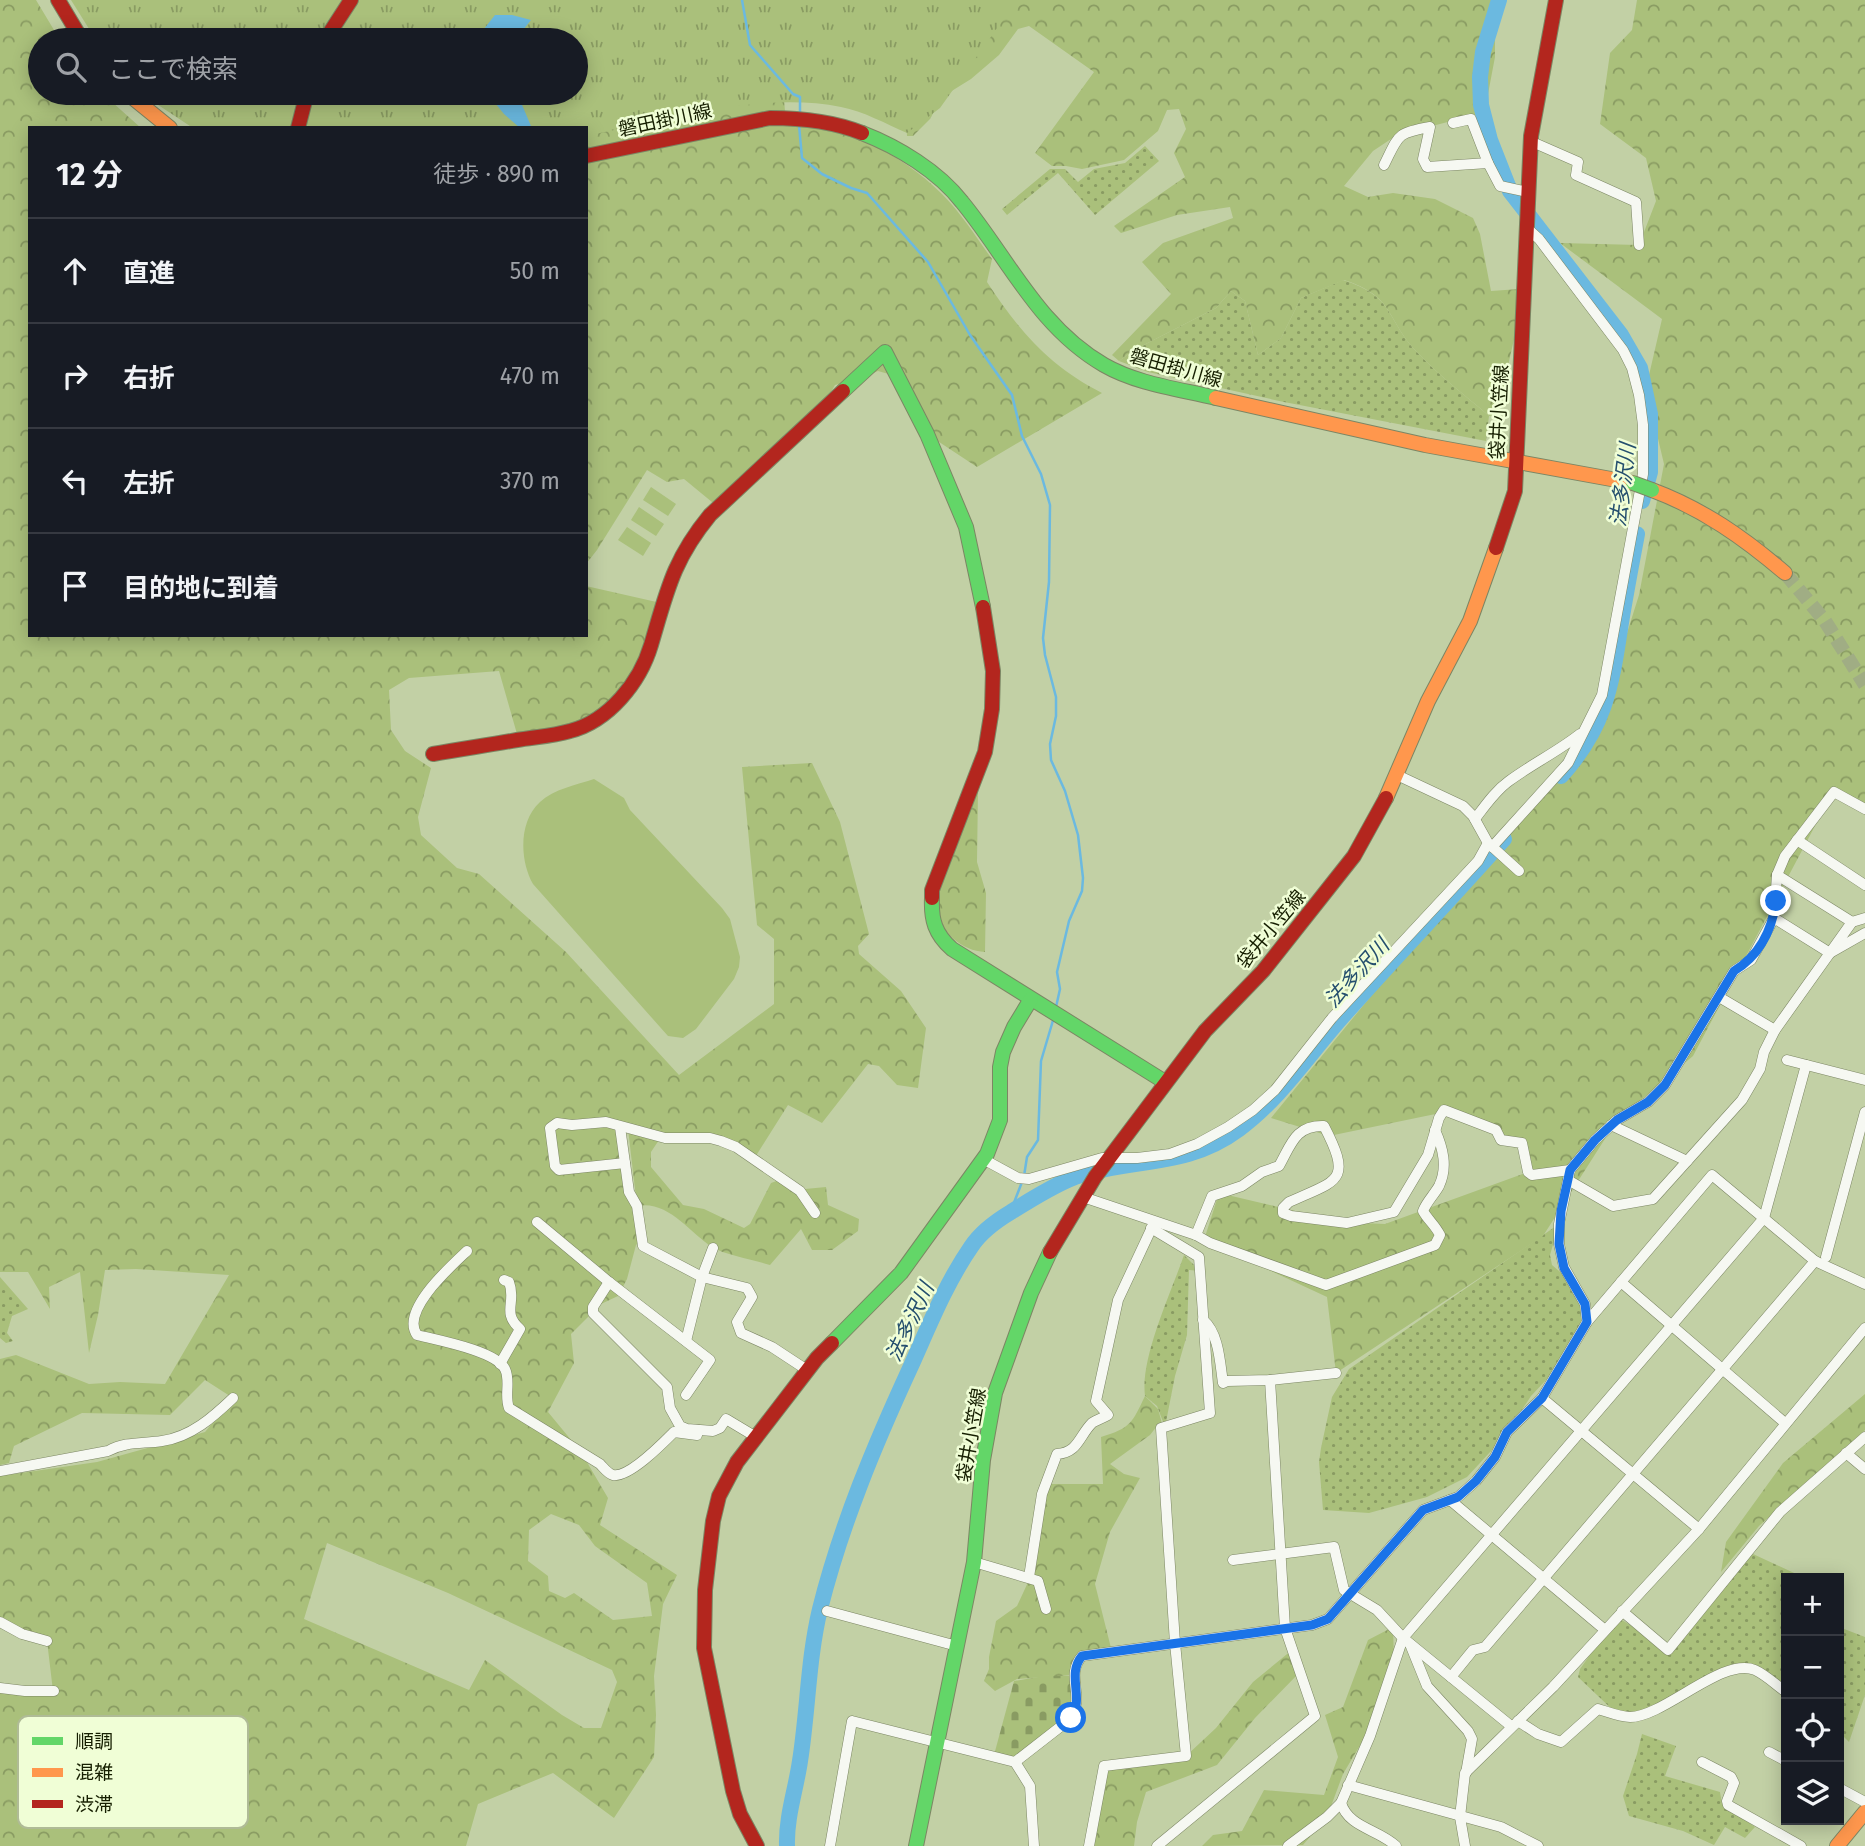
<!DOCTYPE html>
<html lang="ja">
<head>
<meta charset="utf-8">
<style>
	body { margin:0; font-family:"Fira Sans","Noto Sans JP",sans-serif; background:#20242c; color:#f1f3f6 }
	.controls { position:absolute; right:21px; bottom:21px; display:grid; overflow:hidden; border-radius:0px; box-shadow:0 4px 18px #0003 }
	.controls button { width:63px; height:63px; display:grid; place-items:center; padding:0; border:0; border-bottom:2px solid #363941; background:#171b24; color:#f1f3f6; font:35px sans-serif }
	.stop { position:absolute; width:21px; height:21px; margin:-16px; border:5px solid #1a73e8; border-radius:50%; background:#fff }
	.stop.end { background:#1a73e8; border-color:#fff; box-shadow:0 2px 7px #0008 }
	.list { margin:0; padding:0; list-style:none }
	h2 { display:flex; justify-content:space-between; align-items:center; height:91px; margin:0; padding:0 28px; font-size:30px }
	h2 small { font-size:23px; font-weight:400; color:#9ea1a6 }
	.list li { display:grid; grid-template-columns:46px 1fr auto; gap:21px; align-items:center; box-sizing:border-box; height:105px; padding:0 28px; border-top:2px solid #363941 }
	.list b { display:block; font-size:26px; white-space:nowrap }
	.list em { font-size:23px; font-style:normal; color:#9ea1a6 }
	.icon { flex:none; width:38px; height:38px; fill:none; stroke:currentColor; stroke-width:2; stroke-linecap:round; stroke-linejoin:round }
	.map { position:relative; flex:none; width:1865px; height:1846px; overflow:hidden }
	.search { position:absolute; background:#171b24; box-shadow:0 4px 18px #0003; left:28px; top:28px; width:560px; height:77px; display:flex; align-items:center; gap:18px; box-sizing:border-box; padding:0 24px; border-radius:38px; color:#9ea1a6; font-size:26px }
	.panel { position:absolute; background:#171b24; box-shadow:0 4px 18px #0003; left:28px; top:126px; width:560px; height:511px; border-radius:0px }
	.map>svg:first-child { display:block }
</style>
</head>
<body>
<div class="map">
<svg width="1865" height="1846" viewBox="0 0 1865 1846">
	<defs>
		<pattern id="grass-dots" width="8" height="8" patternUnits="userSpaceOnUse" patternTransform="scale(1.75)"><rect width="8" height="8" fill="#aac07b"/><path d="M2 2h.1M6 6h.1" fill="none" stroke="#899b62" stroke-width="1.8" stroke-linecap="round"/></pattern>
		<pattern id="forest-crowns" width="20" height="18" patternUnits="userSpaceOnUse" patternTransform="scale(1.75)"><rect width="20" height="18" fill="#aac07b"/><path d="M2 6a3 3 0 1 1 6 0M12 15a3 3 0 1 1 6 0" fill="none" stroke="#899b62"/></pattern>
		<pattern id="cemetery-stones" width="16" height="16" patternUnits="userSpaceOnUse" patternTransform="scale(1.75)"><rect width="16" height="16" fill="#aac07b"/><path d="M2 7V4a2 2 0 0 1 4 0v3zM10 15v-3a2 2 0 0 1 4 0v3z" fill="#899b62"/></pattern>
		<pattern id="park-tufts" width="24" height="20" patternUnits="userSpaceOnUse" patternTransform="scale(1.75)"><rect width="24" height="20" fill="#aac07b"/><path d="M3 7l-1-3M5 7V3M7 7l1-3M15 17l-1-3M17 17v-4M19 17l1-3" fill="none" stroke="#899b62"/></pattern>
	</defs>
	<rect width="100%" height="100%" fill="#c2d0a5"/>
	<g fill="url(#grass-dots)">
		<polygon points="1145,146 1159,161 1095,215 1058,173 1007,215 1002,209 1050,169 1065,169 1078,182 1094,169 1125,163"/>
		<path d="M1343,280C1394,296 1386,318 1415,350C1437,374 1465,395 1489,416L1486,441L1284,402L1148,372L1119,361L1134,350L1216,308L1231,291L1245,301L1258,355L1281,338L1301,298Z"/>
		<polygon points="1559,1224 1550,1255 1552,1265 1572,1282 1585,1304 1583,1330 1563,1362 1531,1396 1504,1437 1467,1477 1427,1497 1369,1513 1323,1510 1319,1462 1321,1448 1332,1397 1349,1369"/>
		<path d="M1184,1255L1200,1271L1189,1270L1187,1335L1175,1376L1165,1427L1157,1406L1145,1396C1140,1358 1171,1293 1184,1255Z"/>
		<polygon points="0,1277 28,1309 12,1316 7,1333 13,1341 6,1343 0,1338"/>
		<polygon points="1753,1554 1805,1578 1786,1578 1786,1692 1758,1672 1740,1668 1650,1713 1617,1714 1578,1677 1580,1669 1617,1617 1664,1646"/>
		<polygon points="1839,1627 1865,1637 1865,1695 1849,1742 1839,1732"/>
		<polygon points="1642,1734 1676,1746 1665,1776 1720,1792 1722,1804 1755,1827 1745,1838 1725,1827 1714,1845 1683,1831 1629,1816 1623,1796 1637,1754"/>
	</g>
	<g fill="url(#forest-crowns)" fill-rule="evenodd">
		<path d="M0,0H36L60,40H40V93H102L141,128H30V635H586V586L661,603L639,674L595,720L519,741L499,671L409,678L389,690L391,730L405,751L431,768L418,817L421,835L457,868L479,874L566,952L679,1075L774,1004V939L757,925L742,767L812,763L840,822L869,934L858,946L859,954L901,991L926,1028L918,1088L897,1085L879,1066L868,1064L822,1123L788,1105L754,1159L721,1141L661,1137L651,1152V1167L683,1205L704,1209L744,1228L750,1224L771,1183L782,1179L805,1189L826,1187L828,1205L859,1219L858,1231L832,1250H812L801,1229L770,1265C754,1260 725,1255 712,1247C689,1232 668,1200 637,1206L628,1129L620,1127L641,1240L636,1245L627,1279L618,1296L601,1304L571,1334L574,1363L548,1412L581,1452L608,1498L600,1525L677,1575L663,1604L654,1676L656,1715L654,1757L614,1818L553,1773L478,1804L466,1846H0V1690L53,1691L47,1641L0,1620V1476L97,1462L205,1432L233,1398L205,1380L170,1415L82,1413L14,1446L9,1463L0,1465V1359L16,1355L89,1384L120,1382L165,1384L229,1275L136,1269L105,1270L98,1315L89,1353L80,1272L49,1287L50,1309L28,1272H0ZM551,1514L579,1525L595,1546L647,1583L652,1616L613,1620L574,1593L565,1598L549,1591L548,1576L528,1561L529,1530ZM327,1543L448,1593L612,1670L617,1682L601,1728H584L562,1715L485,1660L469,1690L304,1619Z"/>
		<path d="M871,0H1495V57L1485,110L1475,115L1397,135L1373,151L1344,186L1368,197L1393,193L1435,199L1473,218L1480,234L1491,291L1519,289L1515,335L1497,414L1489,416C1465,395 1437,374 1415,350C1386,318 1394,296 1344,280L1301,298L1281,338L1258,355L1245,301L1231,291L1216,308L1134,350L1119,361L1112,355L1171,294L1142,262L1163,243L1233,218L1230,207L1177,215L1121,233L1114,226L1185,177L1174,153L1186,129L1179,109L1167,110L1158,131L1124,160L1082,169L1066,166H1052L1035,153L1094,72L1029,26L1018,29L999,55L971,79L942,97L930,119L913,136H907L905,100Z"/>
		<polygon points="1637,0 1865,0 1865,811 1833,792 1693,1056 1617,1120 1543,1236 1336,1373 1327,1297 1204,1240 1219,1193 1341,1222 1385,1224 1528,1172 1521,1143 1450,1111 1329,1136 1271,1118 1453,896 1568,763 1610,687 1639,595 1664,464 1646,388 1662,319 1560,243 1639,245 1656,201 1646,158 1600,124 1610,53 1632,30"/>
		<path d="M445,1L783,86L786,124C846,128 899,151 942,194C961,213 976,237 992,259L987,282C1019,331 1049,366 1102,393L977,467L927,434L892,375L878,371L862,378L835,385L817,416L718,507L684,479L667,482L647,470L597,550L586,564V128L576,93V40H422Z"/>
		<path d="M978,791L977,862L986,893L985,952C962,951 940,932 937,909C935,889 968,813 978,791Z"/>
		<polygon points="1865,1394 1865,1430 1759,1526 1721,1572 1726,1542 1783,1463"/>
		<path d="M1145,1396L1158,1409L1163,1427L1157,1426L1150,1435L1110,1464L1124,1474L1140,1478L1110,1532L1095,1584L1112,1652L1082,1656L1074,1675L1017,1679L995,1691L984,1681L989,1669V1657L996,1621L1017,1606L1030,1578L1046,1484H1103L1101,1437C1131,1428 1132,1423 1145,1396Z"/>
		<polygon points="1393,1627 1394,1659 1375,1720 1343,1774 1327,1817 1303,1845 1202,1846 1213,1835 1242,1831 1264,1790 1324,1795 1338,1757 1325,1715 1343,1707 1368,1640"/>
		<polygon points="1292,1650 1300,1672 1255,1718 1217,1765 1146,1792 1137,1822 1134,1846 1089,1846 1104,1766 1186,1756 1216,1728 1253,1682"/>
	</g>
	<polygon fill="url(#cemetery-stones)" points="1044,1676 1072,1676 1078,1698 1069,1720 1015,1762 994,1755 1014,1681"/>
	<path fill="url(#park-tufts)" d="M71,0H1004L1005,17L940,108L907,133C886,124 863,111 841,107C761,91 666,120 586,136V128H193L140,93H576V40H96Z"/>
	<g fill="#aac07b">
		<polygon points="651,487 676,504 668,516 643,500"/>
		<polygon points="639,507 664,524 656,536 631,520"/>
		<polygon points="627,527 651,543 643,556 618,540"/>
		<path d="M594,779L624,798L630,810L722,908L730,919L740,957L739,967L734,979L696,1029L683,1038L668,1036L533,884C520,861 518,822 540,802C554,789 576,785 594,779Z"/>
	</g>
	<g fill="#6bb9e0">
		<polygon points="495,15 512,15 531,20 515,40 440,40 466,40 480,34"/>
		<polygon points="487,93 517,93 531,126 520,128 504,114"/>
	</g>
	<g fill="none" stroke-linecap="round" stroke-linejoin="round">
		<g stroke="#6bb9e0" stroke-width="2.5">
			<polyline points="742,0 750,45 793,94 800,97 800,115"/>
			<polyline points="799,125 802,158 822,174 851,188 867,193 928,262 970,335 1012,395 1022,436 1041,474 1050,505 1049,582 1043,638 1045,655 1056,697 1056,716 1050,744 1051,760 1065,791 1078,835 1083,878 1082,891 1069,921 1057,972 1060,989 1056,1007"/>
			<polyline points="1024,1176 1027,1157 1038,1140 1041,1061 1054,1017"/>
			<polyline points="1010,1213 1022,1182"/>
		</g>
		<g stroke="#6bb9e0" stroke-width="16">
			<polyline points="1499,0 1483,52 1480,77 1481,105 1490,140 1510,191 1621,335 1640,368 1650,414 1650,472 1642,501"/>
			<path d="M1561,776C1604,728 1611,689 1620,629C1625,597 1631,566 1637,534"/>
			<path d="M787,1846C786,1817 796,1789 800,1761C808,1710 808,1659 820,1609C841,1525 875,1444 911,1366C929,1326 946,1283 971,1247C980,1233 996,1221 1011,1212C1030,1200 1054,1185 1075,1177C1133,1157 1185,1169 1239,1129C1280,1099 1309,1054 1343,1016C1396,956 1451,899 1504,839"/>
		</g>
		<polyline stroke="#a0ad84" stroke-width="14" stroke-dasharray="14 7" stroke-linecap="butt" points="1785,573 1825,621 1865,685"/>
		<g stroke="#7c8664" stroke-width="11">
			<g id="street">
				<polyline points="1453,123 1471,119 1488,163 1500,186 1528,192"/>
				<polyline points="1530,141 1578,162 1576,175 1636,202 1639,245"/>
				<path d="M1384,165C1399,135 1396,133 1430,127L1423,159L1427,167L1488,163"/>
				<polyline points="1397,775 1463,806 1473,816 1488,843 1519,871"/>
				<path d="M1475,819C1485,806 1495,791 1509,781C1532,764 1557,752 1580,734"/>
				<polyline points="1797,840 1865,885"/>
				<polyline points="1492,847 1568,763 1602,695 1643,474 1643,425 1639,395 1632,368 1623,350 1539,239 1527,228"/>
				<polyline points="1777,875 1852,922"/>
				<polyline points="1774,918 1830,953 1865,933"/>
				<polyline points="1719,997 1775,1030"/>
				<polyline points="1787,1060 1865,1080"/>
				<polyline points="1611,1125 1687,1161"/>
				<polyline points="620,1127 629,1192 637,1206 643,1246 702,1277 747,1288 752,1297 737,1322 741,1333 772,1347 807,1370"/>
				<polyline points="983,1159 1018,1178 1029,1179 1102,1158 1137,1158 1170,1154 1197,1144 1228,1127 1253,1110 1275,1090 1332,1018 1478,861 1488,843"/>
				<polyline points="625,1163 559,1170 555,1166 550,1128 557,1123 572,1125 606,1122 665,1138 710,1138 721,1141 736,1147 800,1191 815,1213"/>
				<polyline points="1568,1180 1613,1206 1653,1199 1742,1100 1760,1069 1764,1052 1775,1030 1852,922 1865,918"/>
				<path d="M1083,1197L1196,1235L1210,1243L1326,1285L1435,1245L1440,1235C1435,1225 1428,1220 1423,1211C1427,1201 1434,1195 1439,1186C1448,1167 1443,1148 1435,1130"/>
				<polyline points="537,1222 609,1282 710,1360 686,1395"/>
				<path d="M1196,1235L1212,1196L1242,1186L1262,1172L1279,1166C1291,1145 1295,1125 1324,1126C1353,1182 1338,1180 1289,1202L1283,1208V1213L1291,1216L1347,1223L1394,1212L1428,1155L1439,1118L1444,1110L1496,1130L1501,1140L1522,1143L1528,1172L1532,1175L1570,1170"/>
				<path d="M467,1251C450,1267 400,1311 417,1335C437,1340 496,1351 505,1369C511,1381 504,1396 509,1408L600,1464C604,1468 607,1473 613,1475C629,1478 664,1442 674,1432L697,1435L698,1430"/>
				<polyline points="1826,1257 1865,1112"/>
				<polyline points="609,1282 593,1307 593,1313 667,1387 670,1408 680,1426 687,1429 713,1431 720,1428 726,1419 756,1437"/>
				<polyline points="1621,1282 1785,1423"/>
				<path d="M1203,1320C1219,1333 1220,1363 1223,1383L1227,1381L1270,1380L1336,1373"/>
				<polyline points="1587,1322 1585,1304 1564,1267 1559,1244 1559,1224 1570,1170 1595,1140 1617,1120 1648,1102 1665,1085 1734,971 1751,960 1774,918 1777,875 1785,856 1834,792 1865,809"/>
				<polyline points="686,1341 702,1277 713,1248"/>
				<path d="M500,1364L520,1329C501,1312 517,1302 509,1282L504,1280"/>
				<polyline points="1542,1398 1699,1529"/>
				<polyline points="1846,1453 1865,1469"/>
				<path d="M0,1471L108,1451C126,1441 143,1444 162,1441C191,1437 213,1417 233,1398"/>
				<polyline points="1450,1500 1605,1630"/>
				<polyline points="1233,1560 1334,1547 1344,1590 1377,1610 1403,1638 1511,1726"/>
				<polyline points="974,1562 1038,1581 1046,1609"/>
				<path d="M1029,1577L1042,1494L1057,1454C1078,1453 1079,1436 1092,1423C1096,1420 1103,1418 1108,1415L1096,1401L1118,1300L1154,1223"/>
				<polyline points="827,1611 957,1646"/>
				<polyline points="1622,1611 1668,1650 1780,1512 1865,1437"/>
				<polyline points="0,1622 22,1634 47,1641"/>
				<polyline points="1410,1644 1427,1686 1468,1731 1472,1739 1466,1773"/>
				<polyline points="1451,1677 1473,1650 1485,1647 1815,1261"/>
				<polyline points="0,1688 25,1691 54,1691"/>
				<path d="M1518,1721L1538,1734L1561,1742L1598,1709C1608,1712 1620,1717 1630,1717C1664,1717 1723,1656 1755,1670C1766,1675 1776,1685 1786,1692"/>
				<polyline points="1769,1752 1786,1761"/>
				<polyline points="1015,1762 1030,1786 1034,1846"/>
				<polyline points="1702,1762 1731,1777 1734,1783 1727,1801 1728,1805 1801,1846"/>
				<polyline points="1348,1785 1501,1827 1538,1846"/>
				<polyline points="1839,1788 1865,1802"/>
				<path d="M1341,1803C1349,1828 1378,1829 1396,1846"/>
				<path d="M830,1846L852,1721L1015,1762L1069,1720C1087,1697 1064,1677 1082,1656L1312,1625L1328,1619L1423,1510L1458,1497L1476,1481L1495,1457L1507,1432L1542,1398L1587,1322L1712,1175L1815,1261L1865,1284"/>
				<polyline points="1089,1846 1104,1766 1186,1756 1175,1643 1161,1428 1210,1413 1199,1257 1151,1228"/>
				<polyline points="1157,1846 1315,1716 1285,1628 1270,1380"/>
				<polyline points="1288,1846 1327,1817 1341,1803 1370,1736 1403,1638 1764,1218 1806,1065"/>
				<polyline points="1465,1846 1460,1817 1465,1773 1553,1687 1699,1529 1865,1328"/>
			</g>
		</g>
		<g stroke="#7c8664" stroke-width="16">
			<g id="fast">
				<path d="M862,133C898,147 938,171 962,202C1008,258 1038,327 1104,365C1137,384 1179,389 1216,398"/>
				<polyline points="843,391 885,352 927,434 966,527 983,607"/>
				<path d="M932,898C931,920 935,934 952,949L1165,1082"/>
				<polyline points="832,1343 901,1273 987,1154 1000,1120 1000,1067 1003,1052 1014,1027 1031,999"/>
				<polyline points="916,1846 974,1562 983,1460 995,1393 1031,1293 1050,1252"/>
			</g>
		</g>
		<g stroke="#7c8664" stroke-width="16">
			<g id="slow">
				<polyline points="127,93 170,128"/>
				<polyline points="1216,398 1425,445 1633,483"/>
				<path d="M1652,490C1703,509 1744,538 1785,573"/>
				<polyline points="1386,798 1428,701 1470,621 1496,548"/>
				<polyline points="1837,1846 1865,1812"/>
			</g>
		</g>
		<g stroke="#7c8664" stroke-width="16">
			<g id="jam">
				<polyline points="58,0 82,40"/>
				<polyline points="325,40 351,0"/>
				<polyline points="298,128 307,93"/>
				<path d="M586,156L770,118C802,118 832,121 862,133"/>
				<polyline points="1496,548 1515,491 1531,136 1556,0"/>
				<path d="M433,754C461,749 489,745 517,740C535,737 553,736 570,731C609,721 640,682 651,645C667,591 673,560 710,515L843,391"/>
				<polyline points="932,898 932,890 985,752 992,709 993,671 983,607"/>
				<polyline points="1050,1252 1095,1177 1205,1031 1263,971 1354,856 1386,798"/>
				<polyline points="757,1846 740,1814 733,1791 704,1648 705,1590 713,1521 719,1496 737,1462 817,1358 832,1343"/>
			</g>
		</g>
		<use href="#street" stroke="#f6f8f2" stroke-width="10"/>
		<use href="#fast" stroke="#63d668" stroke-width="14"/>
		<use href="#slow" stroke="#ff974d" stroke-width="14"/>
		<use href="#jam" stroke="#b3261e" stroke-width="14"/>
		<g stroke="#7c8664" stroke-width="16" stroke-linecap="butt">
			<polyline id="fast-bridge" points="1633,483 1652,490"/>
		</g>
		<use href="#fast-bridge" stroke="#63d668" stroke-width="14"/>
	</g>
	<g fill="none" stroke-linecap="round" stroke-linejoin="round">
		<path stroke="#1a73e8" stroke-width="9" d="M1071,1718C1085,1698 1066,1675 1082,1656L1312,1625L1328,1619L1423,1510L1458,1497L1476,1481L1495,1457L1507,1432L1542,1398L1587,1322L1585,1304L1564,1268L1559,1244L1561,1211L1570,1170L1595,1140L1617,1120L1648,1102L1665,1085L1734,971C1760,955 1772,931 1776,901"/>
	</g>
	<g text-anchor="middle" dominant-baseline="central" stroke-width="5" stroke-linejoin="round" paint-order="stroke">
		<g font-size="19" fill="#161f01" stroke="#f0fed6">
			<text transform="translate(665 120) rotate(-12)">磐田掛川線</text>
			<text transform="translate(1176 368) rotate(16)">磐田掛川線</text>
			<text transform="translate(1499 412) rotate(-87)">袋井小笠線</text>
			<text transform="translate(1271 929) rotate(-50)">袋井小笠線</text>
			<text transform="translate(971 1435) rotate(-80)">袋井小笠線</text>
		</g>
		<g font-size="21" font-style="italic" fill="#254f6e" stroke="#f0fed6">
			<text transform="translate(1623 485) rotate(-83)">法多沢川</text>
			<text transform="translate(1357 973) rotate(-48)">法多沢川</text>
			<text transform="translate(910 1322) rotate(-65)">法多沢川</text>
		</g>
	</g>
	<rect x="18" y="1716" width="230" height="112" rx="10" fill="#f0fed6" stroke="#afbb96" stroke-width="2"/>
	<rect x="32" y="1737" width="31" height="8" fill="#63d668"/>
	<rect x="32" y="1768" width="31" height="9" fill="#ff974d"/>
	<rect x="32" y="1800" width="31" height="8" fill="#b3261e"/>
	<g font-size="19" fill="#161f01">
		<text x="75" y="1748">順調</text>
		<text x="75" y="1779">混雑</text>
		<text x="75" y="1811">渋滞</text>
	</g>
</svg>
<div class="controls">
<button>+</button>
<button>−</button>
<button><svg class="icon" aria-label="locate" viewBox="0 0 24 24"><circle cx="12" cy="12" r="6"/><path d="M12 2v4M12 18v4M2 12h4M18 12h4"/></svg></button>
<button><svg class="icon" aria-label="layers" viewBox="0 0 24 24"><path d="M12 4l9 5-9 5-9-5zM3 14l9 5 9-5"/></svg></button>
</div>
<div class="stop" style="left:1071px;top:1718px"></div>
<div class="stop end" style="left:1776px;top:901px"></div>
<div class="search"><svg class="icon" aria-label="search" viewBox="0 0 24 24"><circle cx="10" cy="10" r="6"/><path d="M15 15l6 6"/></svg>ここで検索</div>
<section class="panel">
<h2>12 分<small>徒歩 · 890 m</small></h2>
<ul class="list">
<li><svg class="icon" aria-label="ahead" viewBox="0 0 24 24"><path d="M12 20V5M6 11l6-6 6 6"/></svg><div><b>直進</b></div><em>50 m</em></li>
<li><svg class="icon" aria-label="right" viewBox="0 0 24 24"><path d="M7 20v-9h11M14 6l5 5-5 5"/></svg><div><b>右折</b></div><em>470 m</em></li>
<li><svg class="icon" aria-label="left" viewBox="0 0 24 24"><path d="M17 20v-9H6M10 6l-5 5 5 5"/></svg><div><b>左折</b></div><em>370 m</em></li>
<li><svg class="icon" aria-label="arrive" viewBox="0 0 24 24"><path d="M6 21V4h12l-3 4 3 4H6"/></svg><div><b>目的地に到着</b></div></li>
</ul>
</section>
</div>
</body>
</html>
